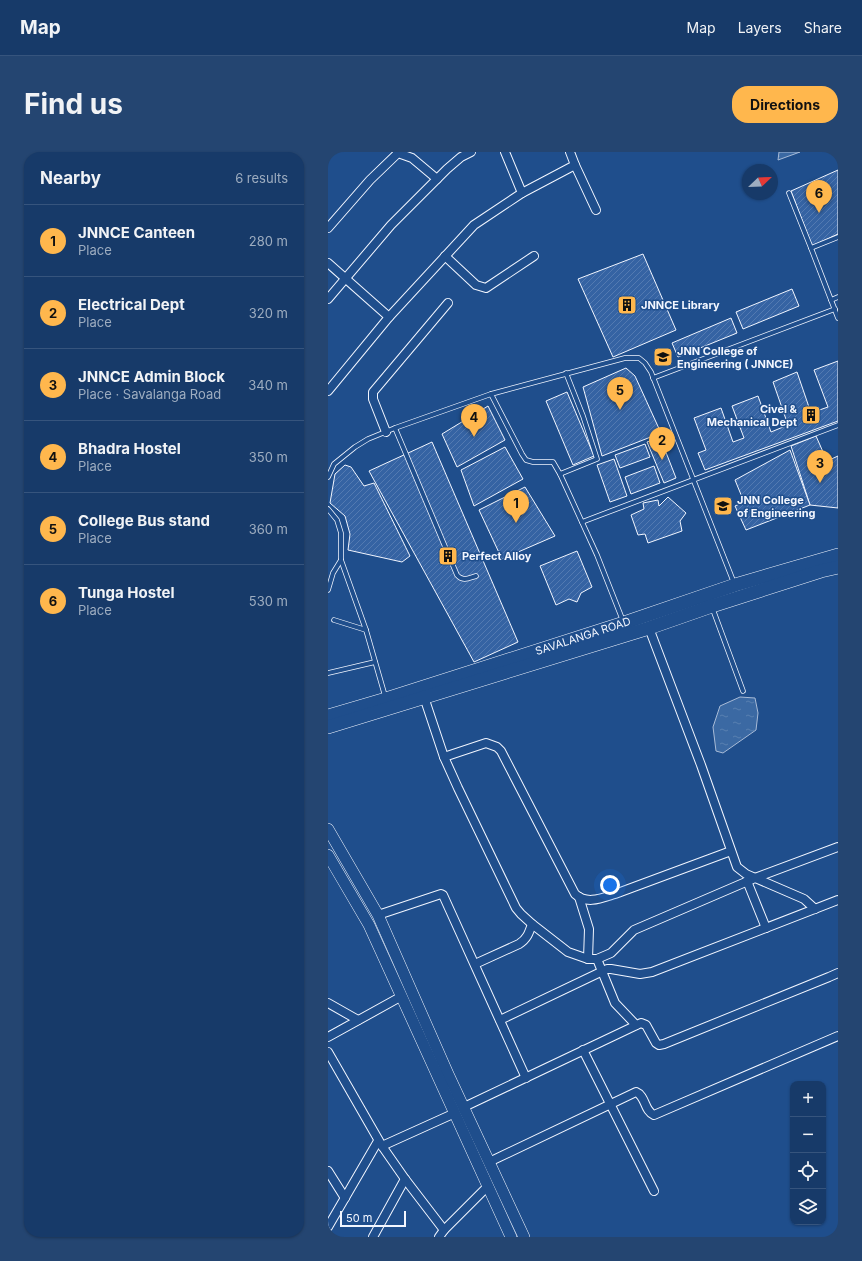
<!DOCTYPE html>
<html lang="en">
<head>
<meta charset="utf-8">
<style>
	body { margin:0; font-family:Inter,sans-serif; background:#244571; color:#f1f3f6 }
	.controls { position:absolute; right:12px; bottom:12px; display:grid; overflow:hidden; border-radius:8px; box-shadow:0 1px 3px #0004 }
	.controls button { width:36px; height:36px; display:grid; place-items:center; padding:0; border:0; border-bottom:1px solid #36547d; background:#173a69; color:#f1f3f6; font:20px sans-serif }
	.compass { position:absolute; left:414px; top:12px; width:36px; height:36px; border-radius:50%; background:#173a69; box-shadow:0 1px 3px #0004; rotate:67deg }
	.scale { position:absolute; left:12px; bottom:10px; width:66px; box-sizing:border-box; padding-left:4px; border:2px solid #f2f6ff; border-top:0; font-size:11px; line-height:14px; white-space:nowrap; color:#f2f6ff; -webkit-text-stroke:3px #1f4e8c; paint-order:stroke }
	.you { position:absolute; left:282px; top:733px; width:14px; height:14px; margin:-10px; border:3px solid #fff; border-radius:50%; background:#1a73e8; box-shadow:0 0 0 6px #1a73e833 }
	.badge { display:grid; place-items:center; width:26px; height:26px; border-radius:50%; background:#ffb74d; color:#111; font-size:13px; font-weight:700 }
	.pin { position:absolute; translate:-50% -33px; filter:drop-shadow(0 1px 2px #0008) }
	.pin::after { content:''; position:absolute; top:21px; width:14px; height:12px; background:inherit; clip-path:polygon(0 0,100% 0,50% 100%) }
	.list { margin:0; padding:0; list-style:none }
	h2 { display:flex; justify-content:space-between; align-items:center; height:52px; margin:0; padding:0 16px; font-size:17px }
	h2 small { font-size:13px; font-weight:400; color:#9eadc0 }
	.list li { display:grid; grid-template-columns:26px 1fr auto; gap:12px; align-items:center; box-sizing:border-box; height:72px; padding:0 16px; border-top:1px solid #36547d }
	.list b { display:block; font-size:15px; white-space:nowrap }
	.list p { margin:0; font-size:13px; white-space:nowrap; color:#9eadc0 }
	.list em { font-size:13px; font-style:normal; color:#9eadc0 }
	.icon { flex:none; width:22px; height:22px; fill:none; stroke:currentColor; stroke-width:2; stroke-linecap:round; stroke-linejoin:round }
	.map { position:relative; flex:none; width:510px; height:1085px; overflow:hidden; border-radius:16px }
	header { display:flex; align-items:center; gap:24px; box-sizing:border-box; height:56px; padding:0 20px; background:#173a69; border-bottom:1px solid #36547d }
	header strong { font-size:19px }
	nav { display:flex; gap:22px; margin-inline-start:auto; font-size:14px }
	.intro { display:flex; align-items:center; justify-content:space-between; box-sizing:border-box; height:96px; padding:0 24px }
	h1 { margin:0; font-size:28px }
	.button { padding:10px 18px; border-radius:16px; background:#ffb74d; color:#111; font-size:14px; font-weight:700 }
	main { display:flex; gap:24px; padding:0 24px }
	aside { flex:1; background:#173a69; border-radius:16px; box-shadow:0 1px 3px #0004 }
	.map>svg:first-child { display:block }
</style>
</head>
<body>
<header>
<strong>Map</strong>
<nav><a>Map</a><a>Layers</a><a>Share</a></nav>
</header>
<div class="intro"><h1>Find us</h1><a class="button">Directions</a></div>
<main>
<aside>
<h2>Nearby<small>6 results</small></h2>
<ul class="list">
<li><span class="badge">1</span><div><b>JNNCE Canteen</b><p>Place</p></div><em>280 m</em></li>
<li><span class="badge">2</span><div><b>Electrical Dept</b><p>Place</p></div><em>320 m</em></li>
<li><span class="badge">3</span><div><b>JNNCE Admin Block</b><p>Place · Savalanga Road</p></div><em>340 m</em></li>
<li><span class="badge">4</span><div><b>Bhadra Hostel</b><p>Place</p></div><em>350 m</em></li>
<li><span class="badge">5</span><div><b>College Bus stand</b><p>Place</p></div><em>360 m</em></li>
<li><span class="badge">6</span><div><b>Tunga Hostel</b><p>Place</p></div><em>530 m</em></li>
</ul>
</aside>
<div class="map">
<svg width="510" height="1085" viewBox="0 0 510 1085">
	<defs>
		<pattern id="water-ripples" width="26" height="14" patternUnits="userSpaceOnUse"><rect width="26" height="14" fill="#3b69a3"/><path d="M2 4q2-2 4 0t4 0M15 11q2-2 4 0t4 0" fill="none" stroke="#587fb1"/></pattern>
		<pattern id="building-hatch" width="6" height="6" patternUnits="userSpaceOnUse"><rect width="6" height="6" fill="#3563a3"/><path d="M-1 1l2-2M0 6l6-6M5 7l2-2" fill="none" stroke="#537ab1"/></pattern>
	</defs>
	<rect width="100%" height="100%" fill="#1f4e8c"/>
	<g fill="url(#water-ripples)" stroke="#a8bbd7">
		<polygon points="451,0 472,0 450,8"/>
		<polygon points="412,545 427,546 430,561 428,578 395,601 388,599 385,575 392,554"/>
	</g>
	<g fill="url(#building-hatch)" stroke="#f2f6ff">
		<polygon points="510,18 510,82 484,94 463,39"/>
		<polygon points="315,102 348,178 285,205 250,127"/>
		<polygon points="464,137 471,154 415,177 408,160"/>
		<polygon points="403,166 409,181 350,205 344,191"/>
		<polygon points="510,209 510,269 377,318 370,301 378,298 366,266 393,256 405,290 416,286 404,254 430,244 443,280 460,273 445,230 469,220 483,261 500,255 486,218"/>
		<polygon points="298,216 307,224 333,281 274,304 255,235"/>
		<polygon points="239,240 266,304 245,313 218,249"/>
		<polygon points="160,254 177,288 129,315 114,282"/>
		<polygon points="488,284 499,309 510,304 510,356 482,353 463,294"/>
		<polygon points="332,285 348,326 336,331 319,290"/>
		<polygon points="104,290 190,490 146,510 41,319"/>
		<polygon points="317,292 322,305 292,316 287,303"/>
		<polygon points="177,295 195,327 146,354 133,318"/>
		<polygon points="462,298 482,353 418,378 407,354 416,350 407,328"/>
		<polygon points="286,307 299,344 282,350 269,313"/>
		<polygon points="17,313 23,315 36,334 46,331 82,404 74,410 20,398 22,382 17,364 2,351 7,322"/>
		<polygon points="326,314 332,331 303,342 297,325"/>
		<polygon points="197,335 227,384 174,407 151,358"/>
		<polygon points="340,345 358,361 352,369 354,379 320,391 317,382 310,383 303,363 316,357 315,351 330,348 331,354"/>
		<polygon points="249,399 264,435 253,441 249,450 241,447 228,453 212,414"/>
	</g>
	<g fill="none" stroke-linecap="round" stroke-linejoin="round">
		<g stroke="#f2f6ff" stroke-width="5.5">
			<g id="lane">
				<polyline points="461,41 483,96"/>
				<polyline points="510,85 483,96 510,166"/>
				<polyline points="503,148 510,145"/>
				<polyline points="325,226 507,157"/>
				<path d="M67,276L129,423C135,430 141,426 148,424"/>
				<polyline points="232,322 269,307 255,264 238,221"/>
				<polyline points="0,325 6,312 27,295 40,287 67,276 163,242"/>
				<polyline points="0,357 9,368 13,381 13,408 38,478 57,544"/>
				<polyline points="254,370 510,273"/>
				<polyline points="0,438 5,421 13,408"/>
				<polyline points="384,455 415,539"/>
				<polyline points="6,468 38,478"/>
				<polyline points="295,469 269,403 232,322 225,310 205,310 198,308 194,302 163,242 297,206 311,206 317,211 323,220 406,431"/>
				<polyline points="0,521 47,510"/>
			</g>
		</g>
		<g stroke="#f2f6ff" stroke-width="10">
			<g id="street">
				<polyline points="177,0 194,41"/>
				<polyline points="247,13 268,58"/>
				<polyline points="0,76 42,28 70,1 84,6 109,27"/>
				<polyline points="117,104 148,133 158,136 206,104"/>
				<polyline points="0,111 61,165"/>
				<polyline points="0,147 63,73 119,17 133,5 143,0"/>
				<polyline points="0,239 61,165 146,73 194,41 247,13 242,0"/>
				<polyline points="58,280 45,247 45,240 120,151"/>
				<polyline points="321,476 373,613 409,715 418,722 476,747 487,757"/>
				<polyline points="96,545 116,605 130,636 188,756 193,762 204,772 240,800 260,807 269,807 283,801 306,778 427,726 510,695"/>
				<path d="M116,605L158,591L169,595L173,599L247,742C259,753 274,746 287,742L403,699"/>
				<polyline points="419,729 438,776"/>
				<polyline points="251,745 261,777 260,807"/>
				<polyline points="50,763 113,742 115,743 198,926"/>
				<polyline points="269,807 287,851 308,873"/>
				<path d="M147,812L191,792C199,787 201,781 204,772"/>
				<polyline points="0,851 30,868"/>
				<polyline points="172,868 279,817 283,817 312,822 324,820 510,748"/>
				<polyline points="0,885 74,844"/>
				<polyline points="255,898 326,1039"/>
				<polyline points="0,900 54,994 77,1027 116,1078"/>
				<polyline points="136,955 313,871 318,873 328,891 331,893 336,892 501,825 510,821"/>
				<polyline points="54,994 127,961"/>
				<path d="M161,1010L308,940C318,944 316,959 326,963L510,884"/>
				<polyline points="0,1019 17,1046"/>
				<polyline points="0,1075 50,989"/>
				<polyline points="45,1085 77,1027"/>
				<polyline points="111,1085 116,1078 160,1034"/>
			</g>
		</g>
		<g stroke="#f2f6ff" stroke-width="12">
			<g id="secondary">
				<polyline points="0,677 50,763 120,922 196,1085"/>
				<polyline points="0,703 41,773 183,1085"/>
			</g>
		</g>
		<g stroke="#f2f6ff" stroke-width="14">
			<g id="primary">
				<polyline points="0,564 58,547 296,471 407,433 510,403"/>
				<polyline points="0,575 321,476 384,454 493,419 510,415"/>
			</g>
		</g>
		<use href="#lane" stroke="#1f4e8c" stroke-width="4"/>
		<use href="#street" stroke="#1f4e8c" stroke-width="8"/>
		<use href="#secondary" stroke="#1f4e8c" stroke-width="11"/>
		<use href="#primary" stroke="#1f4e8c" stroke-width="13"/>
	</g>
	<defs>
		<g id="building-square" transform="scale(1)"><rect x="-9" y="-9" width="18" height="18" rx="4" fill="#ffb74d" stroke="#1f4e8c"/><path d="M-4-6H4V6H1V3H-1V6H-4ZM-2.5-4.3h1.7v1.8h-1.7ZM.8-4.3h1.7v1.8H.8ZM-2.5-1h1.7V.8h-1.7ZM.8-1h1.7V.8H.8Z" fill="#111"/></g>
		<g id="university-square" transform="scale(1)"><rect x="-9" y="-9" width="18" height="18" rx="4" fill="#ffb74d" stroke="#1f4e8c"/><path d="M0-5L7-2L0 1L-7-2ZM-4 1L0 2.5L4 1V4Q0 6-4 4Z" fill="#111"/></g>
		<g id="school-square" transform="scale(1)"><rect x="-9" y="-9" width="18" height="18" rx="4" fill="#ffb74d" stroke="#1f4e8c"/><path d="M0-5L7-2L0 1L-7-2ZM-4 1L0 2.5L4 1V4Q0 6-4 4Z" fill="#111"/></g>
	</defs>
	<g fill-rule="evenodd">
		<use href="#building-square" x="299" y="153"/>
		<use href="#university-square" x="335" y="205"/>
		<use href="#building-square" x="483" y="263"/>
		<use href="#school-square" x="395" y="354"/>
		<use href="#building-square" x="120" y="404"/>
	</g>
	<g text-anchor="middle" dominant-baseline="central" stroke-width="3" stroke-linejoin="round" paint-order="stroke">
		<g font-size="11" font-weight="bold" fill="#f2f6ff" stroke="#1f4e8c" text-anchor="start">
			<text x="313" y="153">JNNCE Library</text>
			<text x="349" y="199">JNN College of<tspan x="349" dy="13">Engineering ( JNNCE)</tspan></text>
			<text x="469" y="257" text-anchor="end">Civel &amp;<tspan x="469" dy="13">Mechanical Dept</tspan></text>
			<text x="409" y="348">JNN College<tspan x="409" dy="13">of Engineering</tspan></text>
			<text x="134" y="404">Perfect Alloy</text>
		</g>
		<g font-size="11" fill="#f2f6ff" stroke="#1f4e8c">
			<text transform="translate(255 484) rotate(-18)">SAVALANGA ROAD</text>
		</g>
	</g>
</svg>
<div class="controls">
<button>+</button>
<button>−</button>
<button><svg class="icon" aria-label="locate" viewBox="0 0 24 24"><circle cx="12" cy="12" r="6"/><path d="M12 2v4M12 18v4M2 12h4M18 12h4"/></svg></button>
<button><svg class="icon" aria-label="layers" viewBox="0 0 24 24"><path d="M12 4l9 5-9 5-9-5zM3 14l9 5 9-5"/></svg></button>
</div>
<svg class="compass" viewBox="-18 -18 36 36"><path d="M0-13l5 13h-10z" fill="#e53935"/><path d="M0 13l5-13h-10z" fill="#9eadc0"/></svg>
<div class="scale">50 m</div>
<div class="you"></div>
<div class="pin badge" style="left:188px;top:371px">1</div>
<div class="pin badge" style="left:334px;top:308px">2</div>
<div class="pin badge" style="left:492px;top:331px">3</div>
<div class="pin badge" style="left:146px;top:285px">4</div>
<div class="pin badge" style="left:292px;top:258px">5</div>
<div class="pin badge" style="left:491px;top:61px">6</div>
</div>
</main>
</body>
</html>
